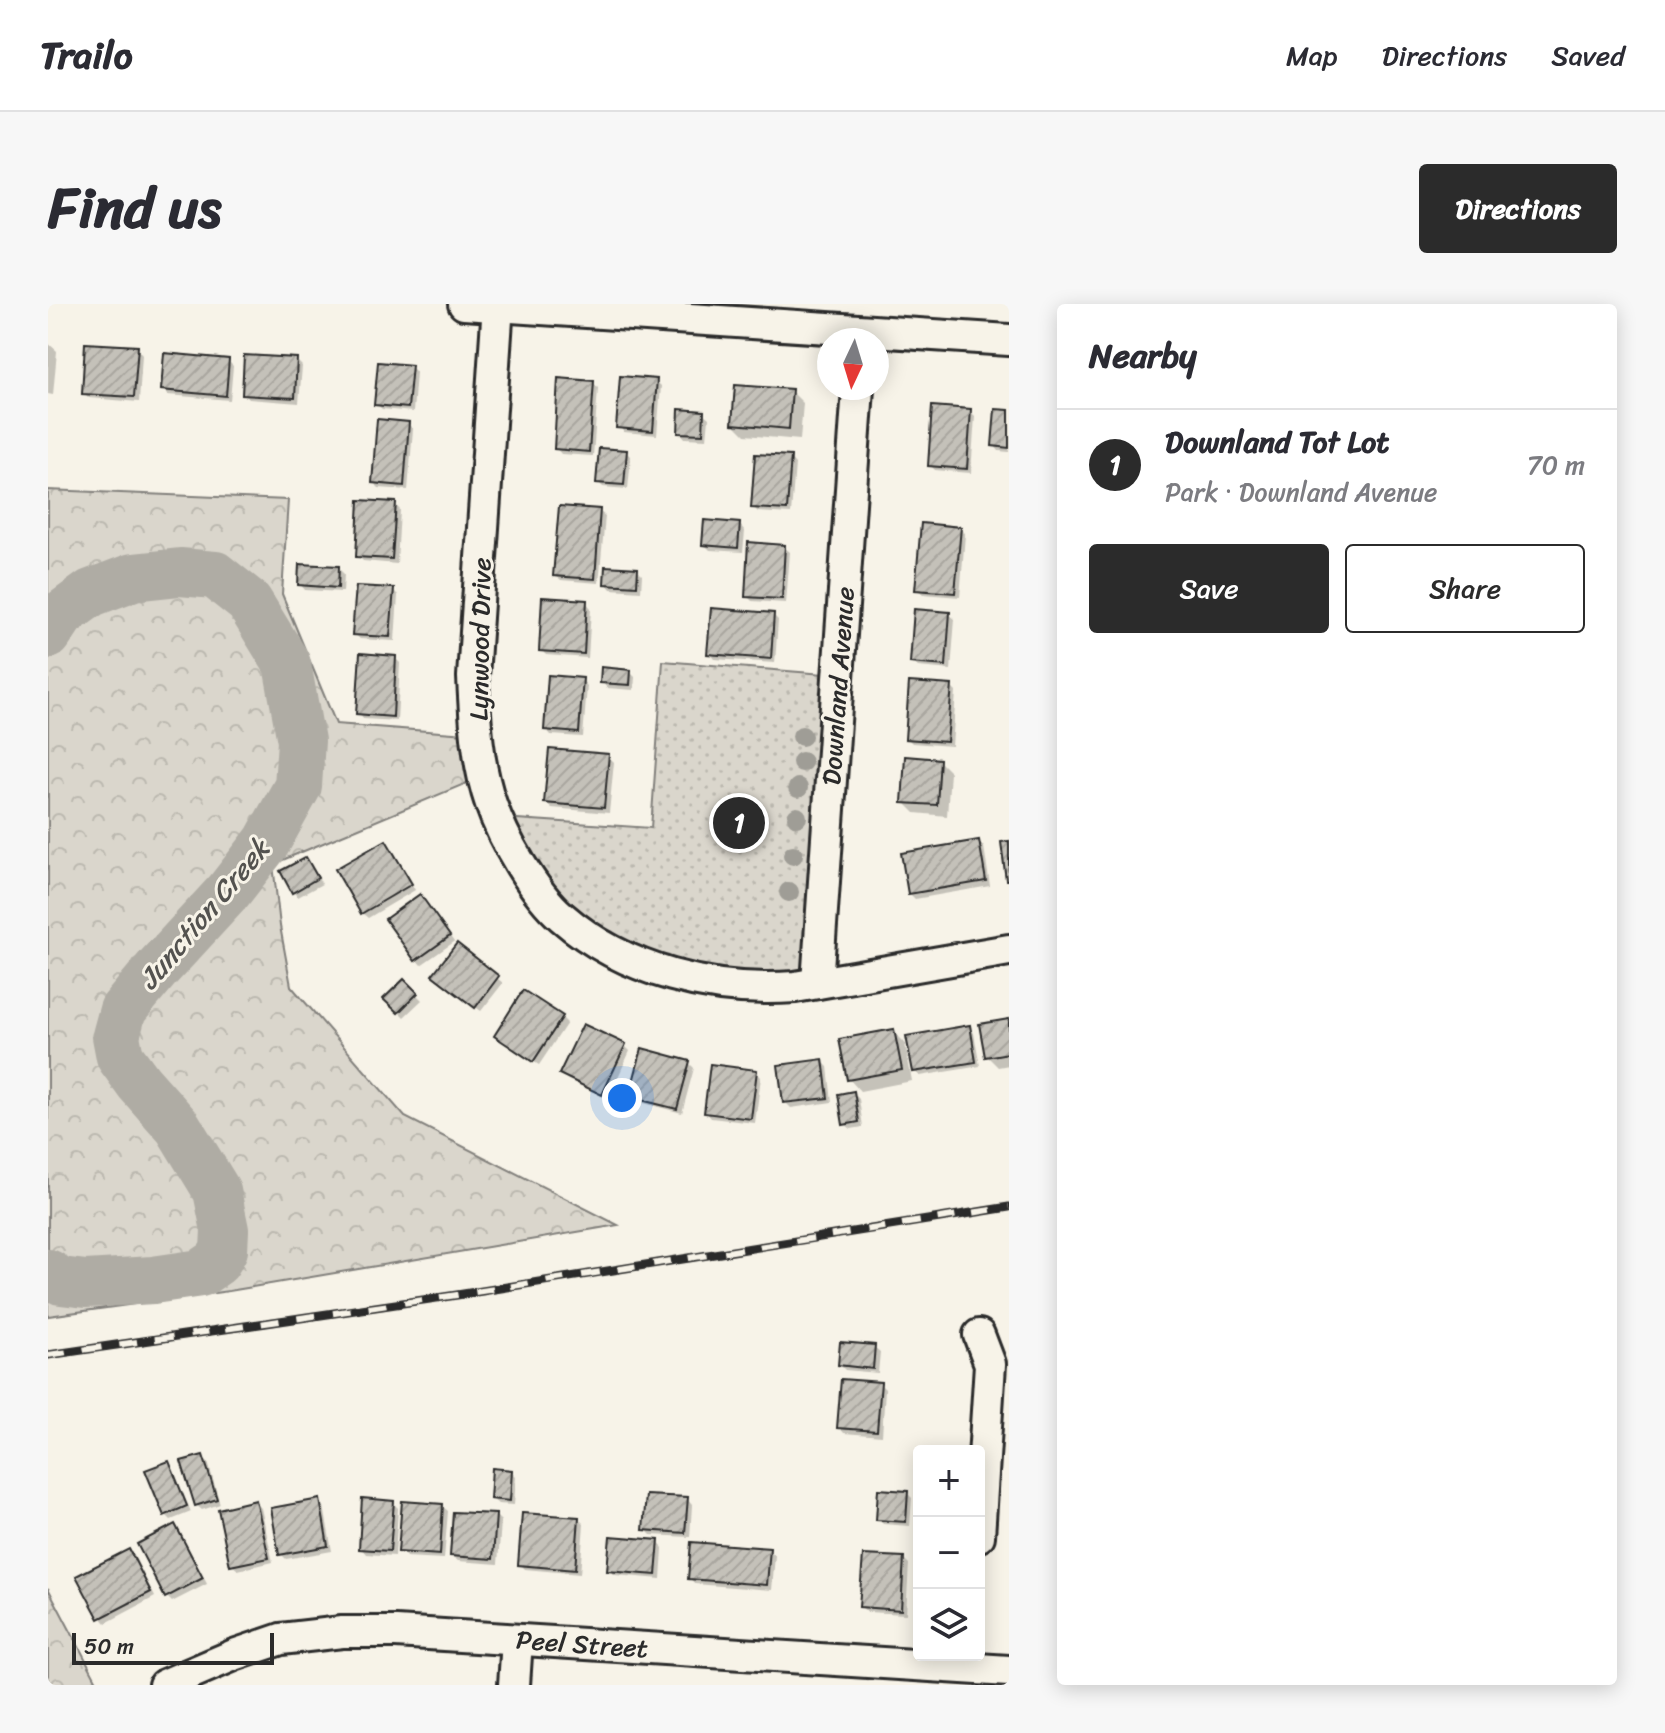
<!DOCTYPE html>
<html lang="en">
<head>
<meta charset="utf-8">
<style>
	body { margin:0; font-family:Sriracha,sans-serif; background:#f7f7f7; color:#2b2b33 }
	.controls { position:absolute; right:24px; bottom:24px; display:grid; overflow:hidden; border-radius:8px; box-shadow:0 4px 20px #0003 }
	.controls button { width:72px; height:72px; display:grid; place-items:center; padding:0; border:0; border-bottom:2px solid #e1e1e2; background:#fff; color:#2b2b33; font:40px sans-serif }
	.compass { position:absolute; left:769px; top:24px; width:72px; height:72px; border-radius:50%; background:#fff; box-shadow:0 4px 20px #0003; rotate:184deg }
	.scale { position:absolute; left:24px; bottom:20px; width:202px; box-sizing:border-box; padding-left:8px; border:4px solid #2b2b2b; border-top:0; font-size:22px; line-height:28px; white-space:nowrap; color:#2b2b2b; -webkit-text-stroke:6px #f7f3e8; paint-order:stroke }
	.you { position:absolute; left:574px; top:794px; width:28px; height:28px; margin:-20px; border:6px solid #fff; border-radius:50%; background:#1a73e8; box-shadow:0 0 0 12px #1a73e833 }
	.badge { display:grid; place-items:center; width:52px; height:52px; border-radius:50%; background:#2b2b2b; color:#fff; font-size:26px; font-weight:700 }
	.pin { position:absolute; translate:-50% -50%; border:4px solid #fff; box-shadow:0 2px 8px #0006 }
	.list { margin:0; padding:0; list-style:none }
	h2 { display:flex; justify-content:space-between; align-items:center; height:104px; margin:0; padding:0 32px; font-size:34px }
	h2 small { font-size:26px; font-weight:400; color:#7c7c81 }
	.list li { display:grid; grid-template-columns:52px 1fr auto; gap:24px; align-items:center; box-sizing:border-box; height:112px; padding:0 32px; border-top:2px solid #e1e1e2 }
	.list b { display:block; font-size:30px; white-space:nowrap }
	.list p { margin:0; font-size:26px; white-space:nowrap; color:#7c7c81 }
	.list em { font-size:26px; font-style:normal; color:#7c7c81 }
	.actions { display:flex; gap:16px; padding:24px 32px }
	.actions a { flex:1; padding:18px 0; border:2px solid #2b2b2b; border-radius:8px; text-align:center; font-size:28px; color:#2b2b2b }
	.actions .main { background:#2b2b2b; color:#fff }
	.icon { flex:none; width:44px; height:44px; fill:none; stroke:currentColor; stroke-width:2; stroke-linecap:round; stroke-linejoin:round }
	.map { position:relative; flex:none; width:961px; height:1381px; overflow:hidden; border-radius:8px }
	header { display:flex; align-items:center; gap:48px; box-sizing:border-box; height:112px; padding:0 40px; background:#fff; border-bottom:2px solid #e1e1e2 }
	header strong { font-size:38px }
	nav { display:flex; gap:44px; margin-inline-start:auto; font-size:28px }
	.intro { display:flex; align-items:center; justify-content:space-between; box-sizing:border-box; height:192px; padding:0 48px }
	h1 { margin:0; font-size:56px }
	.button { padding:20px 36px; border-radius:8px; background:#2b2b2b; color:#fff; font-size:28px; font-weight:700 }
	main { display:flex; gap:48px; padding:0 48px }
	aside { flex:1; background:#fff; border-radius:8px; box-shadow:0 4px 20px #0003 }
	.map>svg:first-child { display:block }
</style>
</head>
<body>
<header>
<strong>Trailo</strong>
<nav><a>Map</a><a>Directions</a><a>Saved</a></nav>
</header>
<div class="intro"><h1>Find us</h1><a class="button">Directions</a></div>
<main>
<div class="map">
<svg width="961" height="1381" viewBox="0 0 961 1381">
	<defs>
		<pattern id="forest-crowns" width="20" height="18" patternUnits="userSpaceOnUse" patternTransform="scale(2)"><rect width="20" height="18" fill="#dad6cc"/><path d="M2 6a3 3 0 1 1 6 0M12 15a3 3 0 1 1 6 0" fill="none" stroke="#bbb8af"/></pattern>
		<pattern id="park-dots" width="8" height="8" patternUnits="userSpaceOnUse" patternTransform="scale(2)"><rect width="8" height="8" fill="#dad6cc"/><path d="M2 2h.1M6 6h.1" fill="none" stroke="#bbb8af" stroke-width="1.8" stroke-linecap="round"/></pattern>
		<pattern id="building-hatch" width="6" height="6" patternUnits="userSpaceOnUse" patternTransform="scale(2)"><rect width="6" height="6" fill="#c4c1b9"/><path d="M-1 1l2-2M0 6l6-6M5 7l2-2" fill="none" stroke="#a9a69f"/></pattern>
	</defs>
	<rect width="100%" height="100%" fill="#f7f3e8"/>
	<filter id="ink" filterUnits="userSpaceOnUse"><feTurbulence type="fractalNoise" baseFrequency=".0125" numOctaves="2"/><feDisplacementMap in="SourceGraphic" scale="16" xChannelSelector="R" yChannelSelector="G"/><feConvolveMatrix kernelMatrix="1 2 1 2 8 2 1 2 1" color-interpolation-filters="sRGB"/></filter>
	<g filter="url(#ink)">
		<g fill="url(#forest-crowns)" stroke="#82807c" stroke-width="2">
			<polygon points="0,186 240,196 234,290 288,420 431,431 438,471 225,560 232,622 243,682 357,813 570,921 181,987 0,1012"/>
			<polygon points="0,1284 51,1381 0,1381"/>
		</g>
		<polygon fill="url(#park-dots)" stroke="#82807c" stroke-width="2" points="615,357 788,371 767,676 630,669 514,609 453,514 603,524"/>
		<g fill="#0003">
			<polygon points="0,39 9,47 5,91 0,90"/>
			<polygon points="89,44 94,50 91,98 41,94 36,89"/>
			<polygon points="248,56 254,62 251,99 201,95 196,90"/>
			<polygon points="180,57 185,62 182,96 120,91 115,86"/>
			<polygon points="363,63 368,68 365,108 334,105 328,100"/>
			<polygon points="608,77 613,82 609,131 576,128 571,123"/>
			<polygon points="545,78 550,84 545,152 513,150 508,144"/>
			<polygon points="743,87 755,99 752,136 697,131 686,120"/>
			<polygon points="922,107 927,112 923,169 887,166 882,161"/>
			<polygon points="961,108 961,148 951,147 946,141"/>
			<polygon points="655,109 661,114 659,135 637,134 632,128"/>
			<polygon points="360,120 365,125 360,186 331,184 326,179"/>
			<polygon points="578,148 583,153 580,185 555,183 550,178"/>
			<polygon points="742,154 747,160 743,210 710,208 705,203"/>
			<polygon points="347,200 352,206 349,260 315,257 310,252"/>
			<polygon points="551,207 557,212 551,279 513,276 507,271"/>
			<polygon points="692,221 697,227 695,248 662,246 656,240"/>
			<polygon points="912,225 917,230 912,293 875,290 869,285"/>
			<polygon points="736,243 742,248 738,299 704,297 699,292"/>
			<polygon points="290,264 296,270 295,288 257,286 252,280"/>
			<polygon points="589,266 594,271 593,287 563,285 558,279"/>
			<polygon points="345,286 350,291 347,337 312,335 306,330"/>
			<polygon points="538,298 543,304 540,354 498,351 493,346"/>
			<polygon points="901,310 907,315 903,366 870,363 864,358"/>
			<polygon points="725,311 730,316 727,359 666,355 661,349"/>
			<polygon points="347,354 352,359 349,417 316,415 311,409"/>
			<polygon points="582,368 587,373 586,386 559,384 554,378"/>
			<polygon points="534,376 539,382 535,433 503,431 498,425"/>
			<polygon points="903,383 908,388 904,442 864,439 859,434"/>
			<polygon points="560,452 566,458 561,509 504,504 498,499"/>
			<polygon points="891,457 902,468 899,512 867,509 856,498"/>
			<polygon points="338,538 343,544 367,586 320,614 314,609"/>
			<polygon points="930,538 936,543 942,582 867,595 862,590"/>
			<polygon points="258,555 263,561 274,580 250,593 245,588"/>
			<polygon points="377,597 406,638 373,661 368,655"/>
			<polygon points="409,642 455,679 433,707 392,676"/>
			<polygon points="356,678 374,696 356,713 338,695"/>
			<polygon points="514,714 519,719 491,761 453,737"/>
			<polygon points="961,717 961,761 950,763 939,752"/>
			<polygon points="536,722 577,742 582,747 560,795 519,775 514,770"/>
			<polygon points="921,723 926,729 932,762 872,772 866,767"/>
			<polygon points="845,727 857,739 864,777 812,787 801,775"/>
			<polygon points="775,758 780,763 784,798 743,804 737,798"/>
			<polygon points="641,759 646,764 634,809 588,797 583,792"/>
			<polygon points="708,768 713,773 707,819 663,814 658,808"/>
			<polygon points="805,789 811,795 815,823 803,825 797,820"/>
			<polygon points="826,1043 832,1048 830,1069 797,1066 792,1061"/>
			<polygon points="832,1080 837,1085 834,1132 796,1129 791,1123"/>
			<polygon points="155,1153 160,1158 172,1200 154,1206 148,1201"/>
			<polygon points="120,1159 125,1165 143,1208 123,1216 118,1211"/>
			<polygon points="463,1168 468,1173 466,1201 450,1200 444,1195"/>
			<polygon points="859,1189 864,1194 862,1222 835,1220 830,1215"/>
			<polygon points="639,1195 644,1201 642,1233 603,1231 597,1225"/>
			<polygon points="271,1197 276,1202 284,1247 238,1255 233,1250"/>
			<polygon points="208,1199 213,1204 225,1258 190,1266 184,1261"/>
			<polygon points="345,1199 350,1204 347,1252 318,1250 313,1244"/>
			<polygon points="394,1202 400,1207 396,1255 358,1253 353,1247"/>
			<polygon points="448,1212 453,1217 450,1260 410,1257 404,1252"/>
			<polygon points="531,1215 536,1220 532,1270 477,1265 472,1260"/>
			<polygon points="127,1223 132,1228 159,1280 124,1298 119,1293"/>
			<polygon points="610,1238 615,1244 613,1275 567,1271 561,1266"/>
			<polygon points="721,1246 727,1251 724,1286 647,1280 642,1274"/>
			<polygon points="81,1247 86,1252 107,1293 58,1319 53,1313"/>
			<polygon points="856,1255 861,1260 858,1310 819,1308 813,1303"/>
		</g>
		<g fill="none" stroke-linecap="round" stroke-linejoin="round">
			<polyline stroke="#afaca4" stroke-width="48" points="0,331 14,310 43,289 85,273 132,268 167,271 201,298 239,360 253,437 250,482 219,538 180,588 110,664 75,706 68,732 72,753 91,779 130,823 169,887 177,926 176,946 169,958 153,969 105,976 38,980 13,977 0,969"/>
		</g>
		<g fill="url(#building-hatch)" stroke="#2b2b2b" stroke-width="2">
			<polygon points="37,39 90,42 86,93 34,90"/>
			<polygon points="116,49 181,55 178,92 113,86"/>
			<polygon points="196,51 249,54 247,94 194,91"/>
			<polygon points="330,58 364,61 360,104 326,101"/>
			<polygon points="572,72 609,75 605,127 568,124"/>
			<polygon points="510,74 546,77 541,148 506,145"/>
			<polygon points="687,81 744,85 741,125 684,120"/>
			<polygon points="884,102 923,105 919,165 880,162"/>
			<polygon points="631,105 656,107 655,130 630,129"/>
			<polygon points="947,105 961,106 961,144 944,142"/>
			<polygon points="329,115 361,118 356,182 324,179"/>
			<polygon points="551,144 579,146 576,181 548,179"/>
			<polygon points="707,150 743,152 739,206 703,204"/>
			<polygon points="311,196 348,198 344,255 308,253"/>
			<polygon points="511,202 552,205 547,275 505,272"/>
			<polygon points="656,216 692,219 690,244 654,241"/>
			<polygon points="873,219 913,223 907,289 867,286"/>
			<polygon points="700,238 737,241 734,295 697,293"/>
			<polygon points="251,260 291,262 290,284 250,281"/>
			<polygon points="557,262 590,264 589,282 556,280"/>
			<polygon points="308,282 346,284 342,333 304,331"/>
			<polygon points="494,293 539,296 536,350 491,347"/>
			<polygon points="663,304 726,309 723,355 659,350"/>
			<polygon points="866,305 902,308 898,362 862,359"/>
			<polygon points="312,349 348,352 345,413 308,410"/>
			<polygon points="553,363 583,366 582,381 552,379"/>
			<polygon points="500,371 535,374 531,429 496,426"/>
			<polygon points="861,378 904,381 899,438 857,435"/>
			<polygon points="501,445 561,450 556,504 496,499"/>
			<polygon points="857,452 892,455 889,501 854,499"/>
			<polygon points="338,536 364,580 313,610 287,565"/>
			<polygon points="931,536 938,577 860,590 853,549"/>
			<polygon points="961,537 961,576 958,576 953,538"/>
			<polygon points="258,553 270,574 244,589 232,567"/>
			<polygon points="372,590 402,632 367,657 337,615"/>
			<polygon points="409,639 451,672 427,704 384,671"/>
			<polygon points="356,675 370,689 350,709 335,695"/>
			<polygon points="475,686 515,712 485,758 446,732"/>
			<polygon points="961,715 961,749 937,753 931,720"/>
			<polygon points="535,720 578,740 554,791 511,770"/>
			<polygon points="922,721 928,758 865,768 858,732"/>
			<polygon points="846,725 854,766 799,776 791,735"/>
			<polygon points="594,744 642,757 629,805 581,793"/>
			<polygon points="775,755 780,794 735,799 730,761"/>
			<polygon points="662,760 709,766 703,815 656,809"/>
			<polygon points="806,787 811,818 795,821 790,790"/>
			<polygon points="792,1038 827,1041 825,1065 790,1061"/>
			<polygon points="793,1075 833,1078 829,1127 789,1124"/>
			<polygon points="155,1151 169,1195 147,1202 133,1157"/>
			<polygon points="121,1157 139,1202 116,1212 97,1166"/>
			<polygon points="444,1164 464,1166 462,1197 442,1195"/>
			<polygon points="830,1185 860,1187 858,1218 828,1216"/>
			<polygon points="598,1191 640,1193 637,1229 595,1226"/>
			<polygon points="314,1194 346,1197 342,1247 311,1245"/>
			<polygon points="272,1195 280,1242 231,1251 223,1204"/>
			<polygon points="208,1196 221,1254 182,1262 170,1205"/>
			<polygon points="354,1197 395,1200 392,1251 350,1248"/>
			<polygon points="405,1208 448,1210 445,1255 402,1252"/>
			<polygon points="474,1209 531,1213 527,1266 470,1261"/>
			<polygon points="127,1220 155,1274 117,1294 89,1240"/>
			<polygon points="562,1232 611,1236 608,1271 559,1267"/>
			<polygon points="643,1238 722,1244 719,1281 640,1275"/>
			<polygon points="81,1245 103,1288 51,1315 28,1272"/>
			<polygon points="815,1251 856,1253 853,1306 811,1303"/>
		</g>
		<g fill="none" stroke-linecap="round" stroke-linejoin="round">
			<g stroke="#2b2b2b" stroke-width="36">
				<g id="minor">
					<polyline points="416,0 961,36"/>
					<path d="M450,0L425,373C427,415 429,460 443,500C455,535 486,589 514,613C577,668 666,689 747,683L961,646"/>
					<polyline points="769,679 810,84"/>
					<polyline points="931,1031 942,1060 931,1232"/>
					<polyline points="116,1381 186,1351 233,1335 294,1328 348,1328 961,1367"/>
					<polyline points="466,1381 469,1336"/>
				</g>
			</g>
			<use href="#minor" stroke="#f7f3e8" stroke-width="30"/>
			<g stroke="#2b2b2b" stroke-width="9">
				<polyline id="rail" points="0,1051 409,991 961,903"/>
			</g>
			<use href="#rail" stroke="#f7f3e8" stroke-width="6" stroke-dasharray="18" stroke-linecap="butt"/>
		</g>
		<g fill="#9f9d96">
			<circle cx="754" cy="432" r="10"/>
			<circle cx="754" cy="458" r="10"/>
			<circle cx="750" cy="484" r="10"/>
			<circle cx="749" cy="513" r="10"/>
			<circle cx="745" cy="551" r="10"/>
			<circle cx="741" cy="588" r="10"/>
		</g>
	</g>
	<g text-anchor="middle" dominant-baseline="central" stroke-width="6" stroke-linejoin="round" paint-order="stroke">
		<g font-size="26" fill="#2b2b2b" stroke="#f7f3e8">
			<text transform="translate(432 335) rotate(-89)">Lynwood Drive</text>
			<text transform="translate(790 382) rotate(-86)">Downland Avenue</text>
			<text transform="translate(534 1340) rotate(4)">Peel Street</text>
		</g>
		<g font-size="28" font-style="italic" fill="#53524f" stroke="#f7f3e8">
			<text transform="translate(156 610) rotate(-50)">Junction Creek</text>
		</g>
	</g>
</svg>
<div class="controls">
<button>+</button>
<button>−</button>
<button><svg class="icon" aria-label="layers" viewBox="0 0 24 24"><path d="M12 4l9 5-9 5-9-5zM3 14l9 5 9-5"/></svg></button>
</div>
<svg class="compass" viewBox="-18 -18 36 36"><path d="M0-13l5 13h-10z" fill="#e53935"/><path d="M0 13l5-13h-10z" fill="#7c7c81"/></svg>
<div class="scale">50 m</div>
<div class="you"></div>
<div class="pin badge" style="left:691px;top:519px">1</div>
</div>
<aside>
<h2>Nearby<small></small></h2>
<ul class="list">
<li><span class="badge">1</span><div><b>Downland Tot Lot</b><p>Park · Downland Avenue</p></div><em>70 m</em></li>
</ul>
<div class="actions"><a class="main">Save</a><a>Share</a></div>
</aside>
</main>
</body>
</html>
